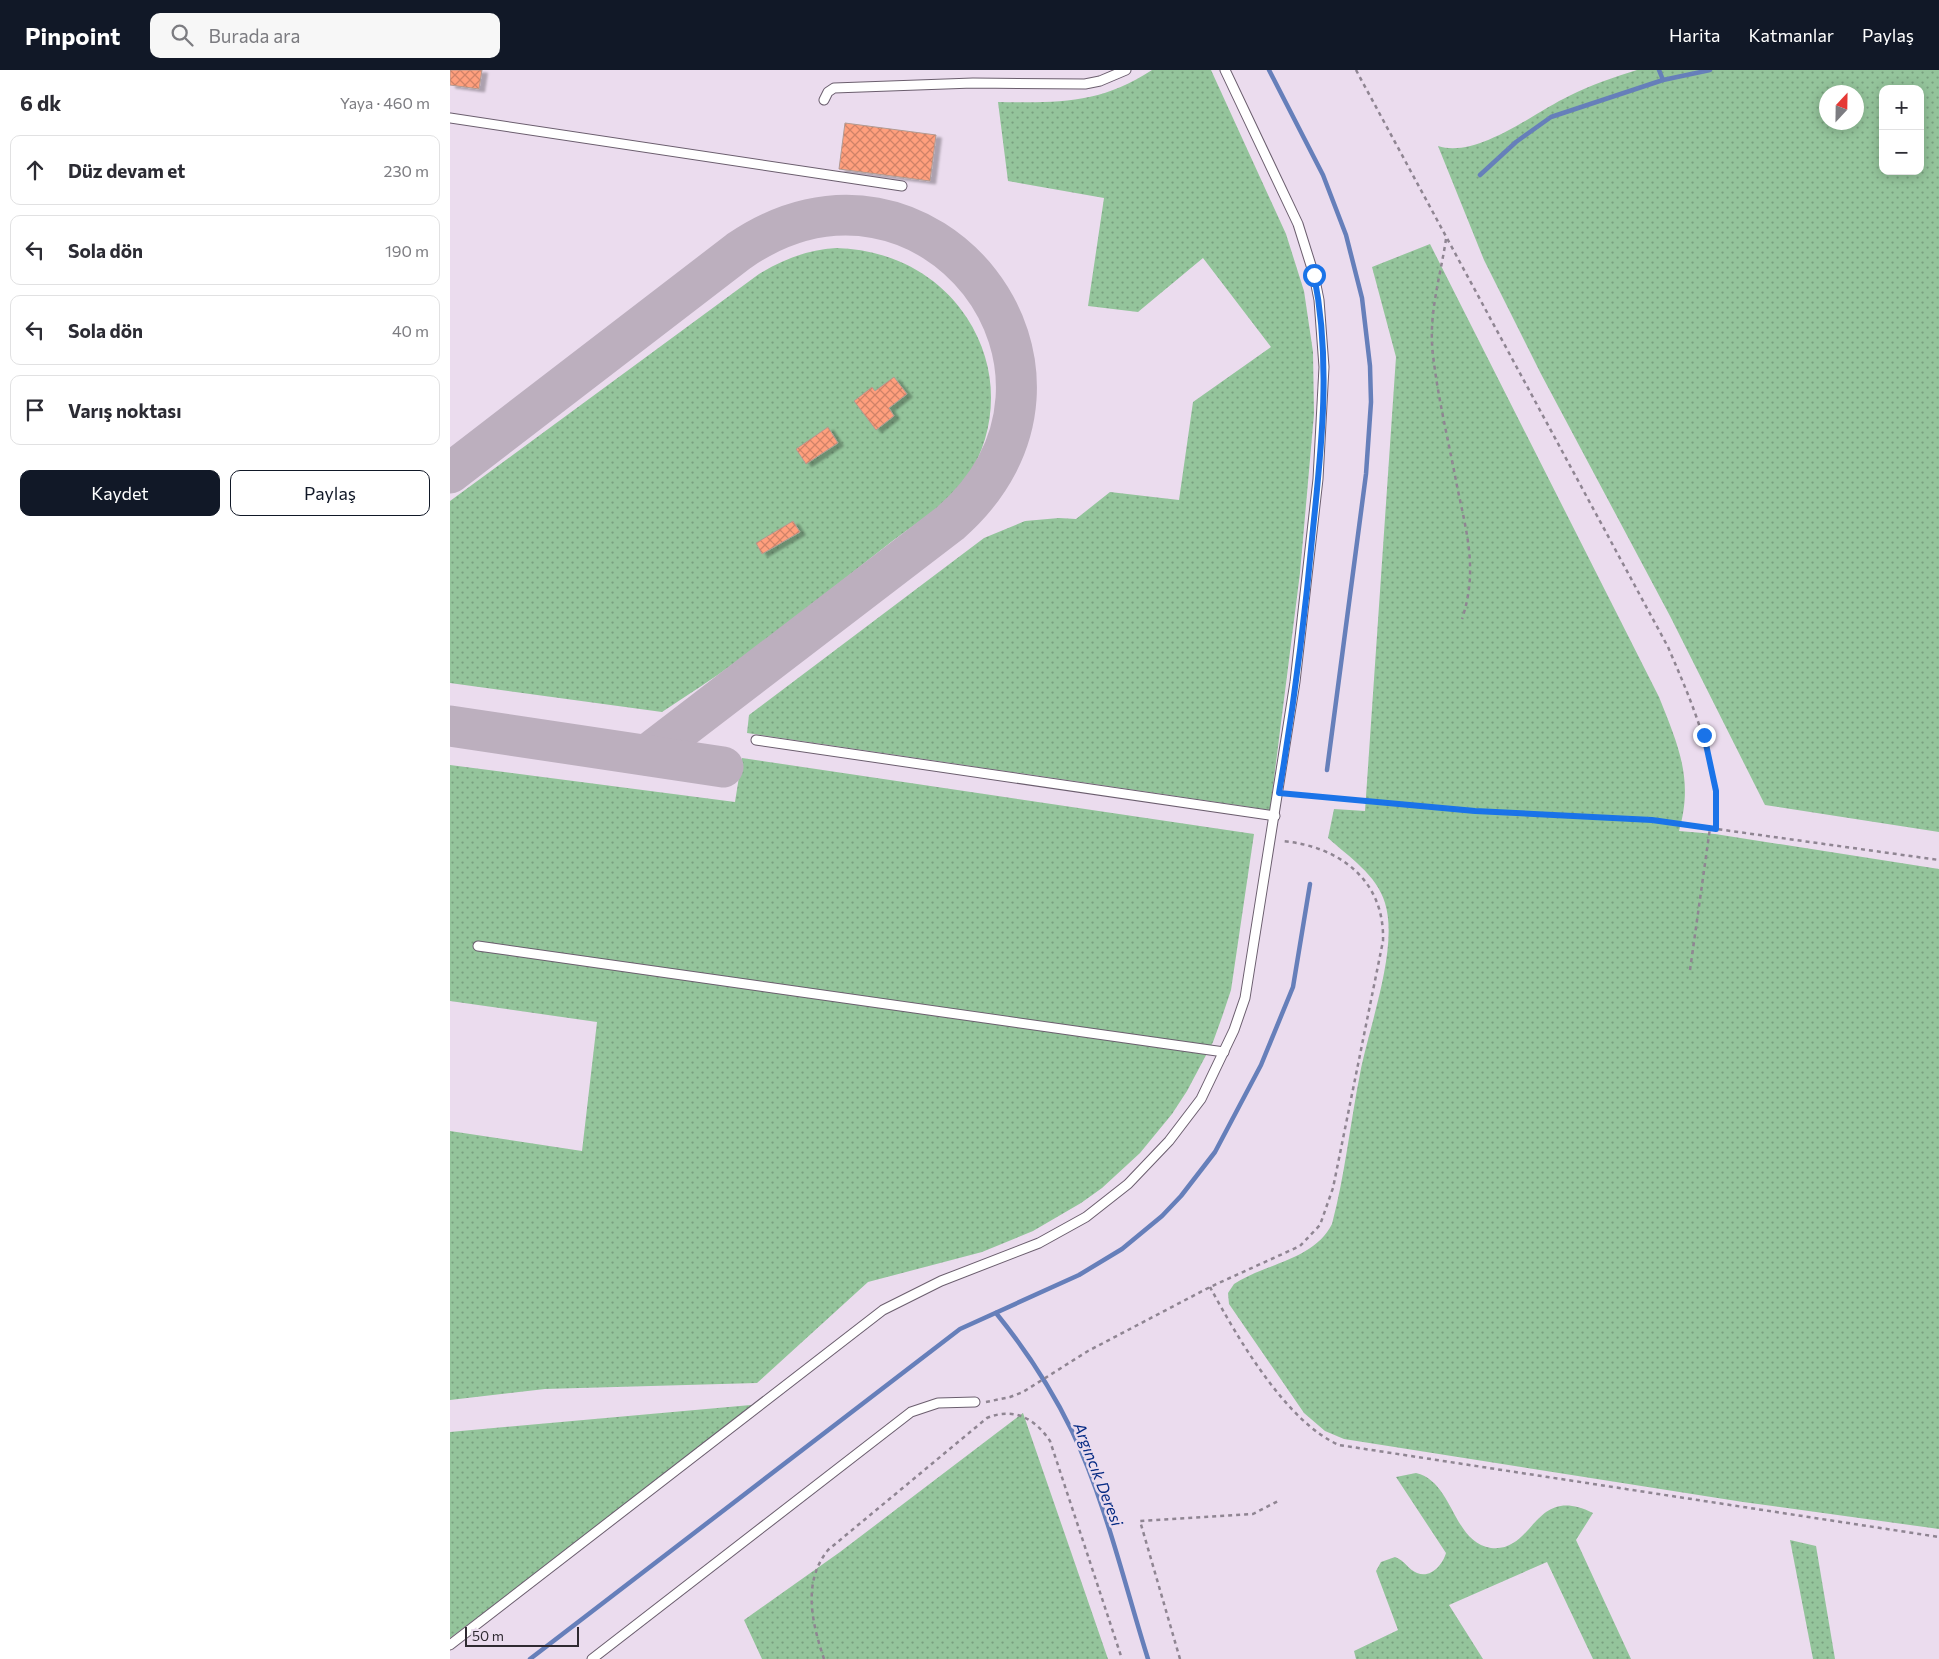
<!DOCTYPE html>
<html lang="tr">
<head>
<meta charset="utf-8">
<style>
	body { margin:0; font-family:Commissioner,sans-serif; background:#f7f7f7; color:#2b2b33 }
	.controls { position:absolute; right:15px; top:15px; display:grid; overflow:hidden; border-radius:10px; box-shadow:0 2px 12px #0003 }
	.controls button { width:45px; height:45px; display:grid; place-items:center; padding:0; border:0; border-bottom:1px solid #e1e1e2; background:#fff; color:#2b2b33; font:25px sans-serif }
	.compass { position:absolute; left:1369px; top:15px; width:45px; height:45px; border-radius:50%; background:#fff; box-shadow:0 2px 12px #0003; rotate:22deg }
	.scale { position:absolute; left:15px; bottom:12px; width:114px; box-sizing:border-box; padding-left:5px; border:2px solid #2f2a31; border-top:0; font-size:14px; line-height:18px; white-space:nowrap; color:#2f2a31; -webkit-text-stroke:4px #ebdcee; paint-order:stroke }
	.stop { position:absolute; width:15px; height:15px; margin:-11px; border:4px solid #1a73e8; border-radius:50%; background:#fff }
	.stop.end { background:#1a73e8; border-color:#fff; box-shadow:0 1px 5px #0008 }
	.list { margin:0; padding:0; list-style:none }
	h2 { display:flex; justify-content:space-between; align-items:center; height:65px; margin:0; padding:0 20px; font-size:21px }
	h2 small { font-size:16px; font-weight:400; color:#7c7c81 }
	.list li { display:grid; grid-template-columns:32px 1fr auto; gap:15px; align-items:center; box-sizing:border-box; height:70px; margin:0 10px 10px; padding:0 10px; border:1px solid #e1e1e2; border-radius:10px }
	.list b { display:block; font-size:19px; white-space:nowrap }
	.list em { font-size:16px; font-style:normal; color:#7c7c81 }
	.actions { display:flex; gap:10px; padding:15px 20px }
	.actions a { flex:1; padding:11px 0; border:1px solid #111827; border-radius:10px; text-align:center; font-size:18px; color:#111827 }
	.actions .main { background:#111827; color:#fff }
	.icon { flex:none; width:28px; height:28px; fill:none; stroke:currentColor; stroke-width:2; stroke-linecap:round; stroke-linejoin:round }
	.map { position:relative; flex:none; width:1489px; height:1589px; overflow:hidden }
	header { display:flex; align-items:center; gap:30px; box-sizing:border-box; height:70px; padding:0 25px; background:#111827; color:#fff }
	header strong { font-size:24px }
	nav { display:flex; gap:28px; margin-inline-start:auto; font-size:18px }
	.search { width:350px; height:45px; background:#f7f7f7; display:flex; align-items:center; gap:12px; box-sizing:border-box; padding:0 18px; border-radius:10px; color:#7c7c81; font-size:19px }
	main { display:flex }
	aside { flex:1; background:#fff }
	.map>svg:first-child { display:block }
</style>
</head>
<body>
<header>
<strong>Pinpoint</strong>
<div class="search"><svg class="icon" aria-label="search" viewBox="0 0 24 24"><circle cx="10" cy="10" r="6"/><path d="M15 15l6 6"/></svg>Burada ara</div>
<nav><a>Harita</a><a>Katmanlar</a><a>Paylaş</a></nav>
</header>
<main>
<aside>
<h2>6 dk<small>Yaya · 460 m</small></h2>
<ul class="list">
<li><svg class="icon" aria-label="ahead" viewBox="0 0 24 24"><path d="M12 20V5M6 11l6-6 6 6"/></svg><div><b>Düz devam et</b></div><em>230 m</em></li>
<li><svg class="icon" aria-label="left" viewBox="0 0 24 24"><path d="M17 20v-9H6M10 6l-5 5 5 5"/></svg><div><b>Sola dön</b></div><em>190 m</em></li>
<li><svg class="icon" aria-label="left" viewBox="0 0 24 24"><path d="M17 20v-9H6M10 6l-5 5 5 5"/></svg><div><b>Sola dön</b></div><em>40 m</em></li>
<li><svg class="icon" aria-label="arrive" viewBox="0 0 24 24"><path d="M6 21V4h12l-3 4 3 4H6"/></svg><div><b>Varış noktası</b></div></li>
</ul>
<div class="actions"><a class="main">Kaydet</a><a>Paylaş</a></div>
</aside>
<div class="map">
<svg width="1489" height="1589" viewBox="0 0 1489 1589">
	<defs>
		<pattern id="grass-dots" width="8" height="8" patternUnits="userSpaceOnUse" patternTransform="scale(1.25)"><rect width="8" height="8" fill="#94c49b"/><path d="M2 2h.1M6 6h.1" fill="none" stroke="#799f7f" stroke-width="1.8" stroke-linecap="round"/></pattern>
		<pattern id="building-cross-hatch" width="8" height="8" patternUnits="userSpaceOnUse" patternTransform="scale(1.25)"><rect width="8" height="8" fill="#ff9f7d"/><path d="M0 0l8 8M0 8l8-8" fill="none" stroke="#cf8267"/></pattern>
		<filter id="shadow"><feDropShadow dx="5.5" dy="3" stdDeviation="1" flood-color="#0004"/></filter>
	</defs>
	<rect width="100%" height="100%" fill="#ebdcee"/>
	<g fill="url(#grass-dots)" fill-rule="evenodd">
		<path d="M702,0H761L836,164L854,221L863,282L864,344L850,503L820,740L297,663L299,645L534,468L575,451L609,448L626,449L660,422L729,430L743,332L821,277L753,188L688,242L638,236L654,128L558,111L548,32C608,33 650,34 702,0Z"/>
		<path d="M1187,0H1489V762L1315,735L1220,546L1091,304L1034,190L988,76C1027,89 1085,42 1119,26C1141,15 1164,7 1187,0ZM1433,19H1470V101H1433ZM1376,22H1406V52H1376Z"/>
		<path d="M980,174L1209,627C1228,675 1244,709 1229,761L1265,764L1489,799V1459L1293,1432L894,1369L875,1361L854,1343L779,1234L778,1223L784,1214C816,1193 864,1190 882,1154C895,1105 900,1054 910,1004C919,956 949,878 935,833C927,805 899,787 878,768L884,739L915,741L946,287L922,197Z"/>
		<path d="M386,178C438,179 488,203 517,248C549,297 549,358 517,408C499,434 461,456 436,476C387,514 338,555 287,591C263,609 237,625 212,642L0,613V431L309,204C334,189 357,180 386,178Z"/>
		<polygon points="292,688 804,764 781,920 772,947 763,972 737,1021 722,1044 690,1083 652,1118 631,1133 583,1161 532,1182 418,1212 307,1313 95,1319 0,1330 0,1061 132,1081 147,952 0,931 0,695 285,732"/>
		<polygon points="312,1334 0,1568 0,1362"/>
		<polygon points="573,1343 658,1589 312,1589 294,1550 390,1482"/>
		<path d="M966,1403C1004,1412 1002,1472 1041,1478C1085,1483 1083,1413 1143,1443L1126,1470L1181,1589H1143L1097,1492L999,1535L1033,1589H906L904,1581L948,1560L926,1501L931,1492L945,1487C954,1490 959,1500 967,1503C981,1509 993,1494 996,1483L946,1407Z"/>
		<polygon points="1340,1470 1366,1476 1385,1589 1363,1589"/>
	</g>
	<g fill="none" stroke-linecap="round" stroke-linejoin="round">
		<g stroke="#667fba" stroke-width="4.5">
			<polyline points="819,0 873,105 896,165 912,228 920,296 921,332 916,404 877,700"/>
			<polyline points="1209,0 1213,10"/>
			<polyline points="1030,105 1066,72 1101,47 1213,10 1260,0"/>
			<path d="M546,1243C576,1280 601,1318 622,1361C655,1430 675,1516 698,1589"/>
			<polyline points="80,1589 510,1259 629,1205 672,1179 712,1146 731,1126 765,1082 811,995 843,917 860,814"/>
		</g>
		<g stroke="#bcafbe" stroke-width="41">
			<path d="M0,403L289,181C477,52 672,302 500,453L197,685"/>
			<polyline points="0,656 273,697"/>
		</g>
	</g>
	<g fill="url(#building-cross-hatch)" stroke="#b19a92" filter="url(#shadow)">
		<polygon points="0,0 32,0 29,19 0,15"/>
		<polygon points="395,53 486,65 480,111 389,99"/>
		<polygon points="444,307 457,324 439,338 444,346 426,360 404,331 422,317 425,321"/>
		<polygon points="378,357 388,373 356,394 346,379"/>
		<polygon points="343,451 350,462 312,484 306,473"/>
	</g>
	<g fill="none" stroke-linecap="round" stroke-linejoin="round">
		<g stroke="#6b5e6e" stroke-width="11">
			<g id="service">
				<polyline points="374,30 378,22 384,18 523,13 635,14 650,11 676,0"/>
				<polyline points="0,48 452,116"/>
				<polyline points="306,670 825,746"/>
				<polyline points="28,876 774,982"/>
				<polyline points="0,1575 433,1240 491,1211 589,1173 636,1147 678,1114 719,1071 751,1029 784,960 795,928 845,612 868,409 874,297 869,230 864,205 848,154 775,0"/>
				<polyline points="142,1589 461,1342 488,1333 525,1332"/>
			</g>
		</g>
		<g stroke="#8f8592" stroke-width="2.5" stroke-dasharray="4 4" stroke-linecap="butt">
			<path d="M906,0L1218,577C1244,637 1268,693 1267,759"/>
			<path d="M996,169C990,209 978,245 983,285C988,329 999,373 1007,416C1017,464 1028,501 1012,549"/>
			<polyline points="838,724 1025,741 1202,750 1489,790"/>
			<polyline points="1240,900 1260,758"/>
			<path d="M760,1217C787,1267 836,1352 889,1375L1489,1467"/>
			<path d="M536,1332L560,1327L573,1322L638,1281L760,1217L850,1176L870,1155L883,1118L933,871C935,810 889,776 832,771"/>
			<path d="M374,1589C362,1553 352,1512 378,1480L537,1348C563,1337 585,1348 600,1371L672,1589"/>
			<polyline points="730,1589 690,1451 803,1444 830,1430"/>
		</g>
		<use href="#service" stroke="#fff" stroke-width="9"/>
	</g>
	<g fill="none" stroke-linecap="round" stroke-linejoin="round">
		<path stroke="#1a73e8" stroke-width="6" d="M864,205C881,289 872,374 863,459C855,547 844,635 829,723L1025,741L1202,750L1266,759V721L1254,665"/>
	</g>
	<g text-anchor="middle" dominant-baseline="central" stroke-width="5" stroke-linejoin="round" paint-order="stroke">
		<g font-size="16" font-style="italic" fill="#062b84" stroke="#ebdcee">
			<text transform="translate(649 1404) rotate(69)">Argıncık Deresi</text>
		</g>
	</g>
</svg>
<div class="controls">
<button>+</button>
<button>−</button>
</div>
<svg class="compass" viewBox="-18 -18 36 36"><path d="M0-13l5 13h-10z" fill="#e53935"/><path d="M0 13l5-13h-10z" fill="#7c7c81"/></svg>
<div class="scale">50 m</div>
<div class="stop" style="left:864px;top:205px"></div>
<div class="stop end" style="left:1254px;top:665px"></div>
</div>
</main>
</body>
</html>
